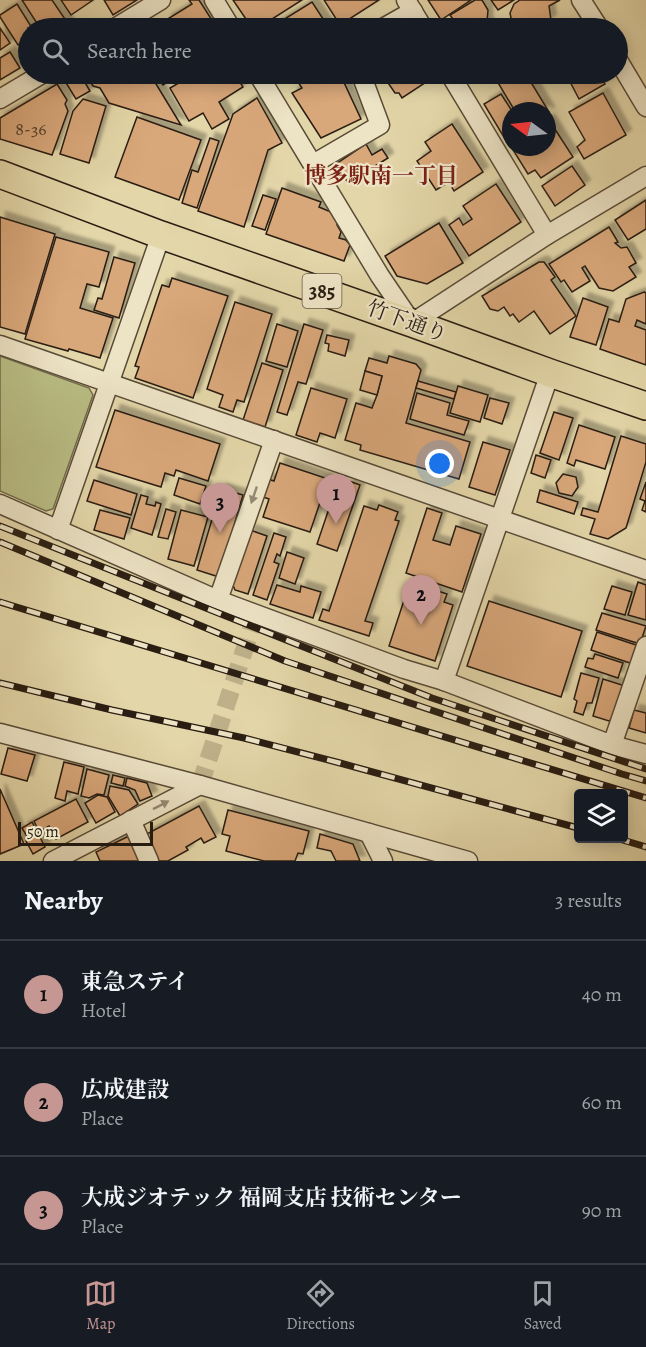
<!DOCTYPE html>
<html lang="en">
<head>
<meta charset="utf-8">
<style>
	body { margin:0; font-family:Alegreya,"Noto Serif JP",serif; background:#242831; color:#f1f3f6 }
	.controls { position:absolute; right:18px; bottom:18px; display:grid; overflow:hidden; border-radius:6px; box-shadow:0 3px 15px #0003 }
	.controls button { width:54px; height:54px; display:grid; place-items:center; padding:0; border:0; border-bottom:2px solid #363941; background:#171b24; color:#f1f3f6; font:30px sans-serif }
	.compass { position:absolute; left:502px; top:102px; width:54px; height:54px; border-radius:50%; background:#171b24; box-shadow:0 3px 15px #0003; rotate:285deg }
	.scale { position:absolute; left:18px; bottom:15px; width:135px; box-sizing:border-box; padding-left:6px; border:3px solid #291d12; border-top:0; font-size:16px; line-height:21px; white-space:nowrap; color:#291d12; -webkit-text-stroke:4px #ede4c6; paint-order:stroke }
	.you { position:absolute; left:440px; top:464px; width:21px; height:21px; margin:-15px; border:4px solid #fff; border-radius:50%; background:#1a73e8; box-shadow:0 0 0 9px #1a73e833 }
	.badge { display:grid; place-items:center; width:39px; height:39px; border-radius:50%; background:#c59692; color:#111; font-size:20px; font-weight:700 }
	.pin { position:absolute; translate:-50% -50px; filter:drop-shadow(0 2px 3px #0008) }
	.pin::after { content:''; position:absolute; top:32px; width:21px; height:18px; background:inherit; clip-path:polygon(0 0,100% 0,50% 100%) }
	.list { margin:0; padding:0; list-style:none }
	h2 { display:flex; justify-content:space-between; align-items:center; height:78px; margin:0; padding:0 24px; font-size:26px }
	h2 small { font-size:20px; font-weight:400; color:#9ea1a6 }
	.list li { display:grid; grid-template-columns:39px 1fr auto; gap:18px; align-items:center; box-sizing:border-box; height:108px; padding:0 24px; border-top:2px solid #363941 }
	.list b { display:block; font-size:22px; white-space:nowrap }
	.list p { margin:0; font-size:20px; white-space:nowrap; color:#9ea1a6 }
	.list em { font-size:20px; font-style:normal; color:#9ea1a6 }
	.icon { flex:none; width:33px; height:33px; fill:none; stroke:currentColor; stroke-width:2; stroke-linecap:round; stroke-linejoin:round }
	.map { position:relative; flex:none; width:646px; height:861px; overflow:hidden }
	.search { position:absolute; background:#171b24; box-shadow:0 3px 15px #0003; left:18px; right:18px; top:18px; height:66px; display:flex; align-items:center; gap:15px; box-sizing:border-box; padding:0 21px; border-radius:33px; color:#9ea1a6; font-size:22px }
	.sheet { height:402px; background:#171b24 }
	nav { display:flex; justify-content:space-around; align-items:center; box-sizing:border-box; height:84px; border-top:2px solid #363941; background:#171b24; font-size:16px; color:#9ea1a6 }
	nav a { display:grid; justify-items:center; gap:3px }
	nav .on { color:#c59692 }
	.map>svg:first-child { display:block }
</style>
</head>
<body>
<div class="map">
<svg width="646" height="861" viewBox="0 0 646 861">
	<defs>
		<filter id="shadow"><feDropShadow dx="5.5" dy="-5.5" stdDeviation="1.5" flood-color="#0004"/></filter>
	</defs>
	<rect width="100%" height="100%" fill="#e3d6a8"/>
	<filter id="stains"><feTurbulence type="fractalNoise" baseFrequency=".00333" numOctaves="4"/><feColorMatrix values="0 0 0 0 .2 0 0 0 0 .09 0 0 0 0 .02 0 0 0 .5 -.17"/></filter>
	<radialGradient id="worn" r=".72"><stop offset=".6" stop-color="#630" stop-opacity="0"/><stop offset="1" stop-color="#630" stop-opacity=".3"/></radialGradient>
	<polygon fill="#b9bc84" stroke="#716c4b" stroke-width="1.5" points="0,356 89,388 93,395 53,509 46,511 0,491"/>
	<g fill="#d8a77a" stroke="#291d12" stroke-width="1.5" filter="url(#shadow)">
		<polygon points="22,0 52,0 71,28 40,28"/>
		<polygon points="61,0 93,0 71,15"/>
		<polygon points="104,0 137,0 113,15"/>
		<polygon points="189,0 199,0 217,28 171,28 166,20 192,4"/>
		<polygon points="233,0 302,0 258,28 252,28"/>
		<polygon points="324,0 379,0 340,25"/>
		<polygon points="428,0 471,0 441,20"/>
		<polygon points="475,0 482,0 488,10 487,22 491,28 459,28 450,15"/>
		<polygon points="491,0 514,0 498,10"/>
		<polygon points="520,0 560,0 549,6 551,20 536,28 509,28 508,26 512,23 510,13 514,4"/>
		<polygon points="312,2 329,28 270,28"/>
		<polygon points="17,4 32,28 28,28 28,38 18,45 0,17 0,15"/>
		<polygon points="0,28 10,43 0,50"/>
		<polygon points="10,52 20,68 0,80 0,58"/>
		<polygon points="69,74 80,74 90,91 76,99 63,78"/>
		<polygon points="86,74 150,74 181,125 109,103 100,88 93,86"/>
		<polygon points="155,74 179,74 163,85"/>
		<polygon points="194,74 235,74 243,87 219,102 229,119 212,129 203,113 189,121 170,88"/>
		<polygon points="313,74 340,74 361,119 321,138 292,93 302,88 298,82"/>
		<polygon points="382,74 436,74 437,75 402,98 399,93 395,93"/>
		<polygon points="510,74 526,74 549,112 547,113 547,111 515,111 497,81"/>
		<polygon points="566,74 599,74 605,84 579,99"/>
		<polygon points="57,84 67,100 65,104 68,111 52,155 0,139 0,118"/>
		<polygon points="603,93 626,135 584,159 577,147 585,140 569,112"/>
		<polygon points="501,94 512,111 511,135 505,139 484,104"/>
		<polygon points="257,98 282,143 268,150 244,227 198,211 233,114"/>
		<polygon points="83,99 106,106 89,163 60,154 73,111"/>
		<polygon points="137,117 201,140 179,200 115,177"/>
		<polygon points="549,120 573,157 541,178 535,170 528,174 510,145 511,145 511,147 547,147 547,121"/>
		<polygon points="452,124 483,172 454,191 449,182 436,190 417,161 431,151 425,142"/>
		<polygon points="210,138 219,141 197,208 182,203 192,170 198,172"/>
		<polygon points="366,144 372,155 382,149 388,158 348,183 336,164"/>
		<polygon points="572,166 585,185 555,206 542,186"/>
		<polygon points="496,184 521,222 469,256 449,225 459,218 463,225 472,219 463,206"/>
		<polygon points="282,188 321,202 319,207 331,212 338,222 337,225 341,232 339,238 346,240 350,245 344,261 266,234"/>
		<polygon points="263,195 276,199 265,230 252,226"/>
		<polygon points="646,200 646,229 628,240 615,220"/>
		<polygon points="0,217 55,234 25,334 0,327"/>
		<polygon points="439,223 463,263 427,284 397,276 385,256"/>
		<polygon points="609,227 618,242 615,243 621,248 627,247 636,263 629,267 636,277 613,291 599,288 585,266 582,268 590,281 572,292 564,280 561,282 549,264"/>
		<polygon points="56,237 109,252 99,287 87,284 80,308 113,318 100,358 69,349 68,351 25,339"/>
		<polygon points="114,257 135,263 119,318 94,310 98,298 102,299"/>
		<polygon points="539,262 544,262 555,277 551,280 576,316 550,334 534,311 519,322 513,314 510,316 504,307 498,311 490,309 482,296"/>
		<polygon points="172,278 228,296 193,398 135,378 139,367 135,366 162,285 169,287"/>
		<polygon points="644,292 646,293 646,324 637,320 635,326 646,330 646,365 600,349 609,319 619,322 626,299"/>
		<polygon points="583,298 608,307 596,345 570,337"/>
		<polygon points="235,302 272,314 244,402 237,400 233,412 219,407 223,395 207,389"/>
		<polygon points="277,324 298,331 287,367 266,361"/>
		<polygon points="304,324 323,330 306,384 298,382 287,415 277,412"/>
		<polygon points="327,335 349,340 345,356 328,351 329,344 325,343"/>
		<polygon points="389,356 416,364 421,370 406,423 470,442 459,479 360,450 361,445 345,440 356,403 372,408 377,395 382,376 365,371 369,358 387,363"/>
		<polygon points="262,363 283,370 265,427 243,420"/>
		<polygon points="365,371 382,376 377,395 360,390"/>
		<polygon points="418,381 456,392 454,399 416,388"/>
		<polygon points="458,386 488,395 480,422 450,413"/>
		<polygon points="311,388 347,399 335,438 320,433 317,442 296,435"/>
		<polygon points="417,393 450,403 447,415 469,421 464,435 410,419"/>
		<polygon points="490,398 509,403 502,424 484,418"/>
		<polygon points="115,410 220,444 208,481 176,470 174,476 165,473 161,487 96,467"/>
		<polygon points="554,412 573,418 559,460 540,453"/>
		<polygon points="579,425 615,437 605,469 576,460 574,466 567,463"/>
		<polygon points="621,436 646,444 646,462 626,528 608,539 590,534 595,519 581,515 583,508 598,512"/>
		<polygon points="483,442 510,450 495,495 469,487"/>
		<polygon points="536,455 551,460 545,478 531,473"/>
		<polygon points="280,463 328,479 310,532 263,517 269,499 263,497 268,479 274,481"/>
		<polygon points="563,474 576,477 578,487 572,496 559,493 556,483"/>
		<polygon points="179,478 206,486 200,504 174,495"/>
		<polygon points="94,480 137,494 131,515 87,501"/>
		<polygon points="349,481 360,485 337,551 317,544 335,491 345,495"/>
		<polygon points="646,482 646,512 642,510 645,501 640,499"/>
		<polygon points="221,489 243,495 219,577 197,570"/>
		<polygon points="540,490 578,502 574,514 537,502"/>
		<polygon points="141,495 148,497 146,504 155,506 156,502 161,504 152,535 131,528"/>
		<polygon points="379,505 398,512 395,520 399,521 365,621 373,623 369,636 319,620 323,609 329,611 364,506 377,510"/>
		<polygon points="427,508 442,513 433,540 450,545 456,526 481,534 462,592 406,573"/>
		<polygon points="166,509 176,512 168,539 158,537"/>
		<polygon points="100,510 130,518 124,539 94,530"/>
		<polygon points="181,510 208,517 194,566 168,559"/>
		<polygon points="250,530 267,536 248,594 235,590 232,583"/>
		<polygon points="274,533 286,537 280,556 277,554 274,562 279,564 267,600 253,595"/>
		<polygon points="287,552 304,558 295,584 279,578"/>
		<polygon points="410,582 447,594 444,602 453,605 435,661 389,646"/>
		<polygon points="638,582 646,585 646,620 628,615"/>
		<polygon points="277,585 300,592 301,586 321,592 313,618 270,604"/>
		<polygon points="612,586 632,592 625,615 604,609"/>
		<polygon points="489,601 582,631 561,697 467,666"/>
		<polygon points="602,613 646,626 640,644 596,630"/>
		<polygon points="597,632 639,646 633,664 591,650"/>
		<polygon points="595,654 623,663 618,678 585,667 588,658 593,659"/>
		<polygon points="581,673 599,678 592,703 587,703 583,715 574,712 577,701 574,699"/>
		<polygon points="603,679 625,686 617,716 609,721 593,716"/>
		<polygon points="634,710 646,713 646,733 629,728"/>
		<polygon points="8,748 35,755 27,781 1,774"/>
		<polygon points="64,762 84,767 78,794 67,791 65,801 55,798"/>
		<polygon points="87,769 109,775 104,795 97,794 89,798 81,796"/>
		<polygon points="113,775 125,778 123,786 111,783"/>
		<polygon points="127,778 147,783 152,796 140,801 135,790 125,786"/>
		<polygon points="110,786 129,790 138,804 120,816 108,796"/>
		<polygon points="0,789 24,844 0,854"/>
		<polygon points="98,795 107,797 115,812 96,823 85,803"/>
		<polygon points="76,799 88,822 56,839 49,826 39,832 34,821"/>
		<polygon points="199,806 216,837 204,843 201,838 186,847 188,850 168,861 159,861 145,835"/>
		<polygon points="228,810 309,831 303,854 298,853 295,861 264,861 226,851 230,836 222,834"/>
		<polygon points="32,822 45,847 33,854 26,841 28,838 22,828"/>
		<polygon points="320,834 353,844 360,861 336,861 331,851 317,848"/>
		<polygon points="131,835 144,861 100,861 96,852"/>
	</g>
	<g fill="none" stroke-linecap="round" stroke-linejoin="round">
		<polyline stroke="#beb18a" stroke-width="18" stroke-dasharray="18 9" stroke-linecap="butt" points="200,785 256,614"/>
		<g stroke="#584b38" stroke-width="21">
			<g id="minor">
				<polyline points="214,0 231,28"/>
				<polyline points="406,0 423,28"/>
				<polyline points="581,0 599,28"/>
				<polyline points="115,28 161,0"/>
				<polyline points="383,28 413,11"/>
				<polyline points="618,60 646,107"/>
				<polyline points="258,74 380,276 412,323 547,235 646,176"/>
				<polyline points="450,74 547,235"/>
				<polyline points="0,99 42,74"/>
				<polyline points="313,164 380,125 361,74"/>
				<polyline points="0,345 646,570"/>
				<polyline points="0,504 218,600 404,669 444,681 612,745 646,754"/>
				<polyline points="58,530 161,235"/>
				<polyline points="218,600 274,440"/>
				<polyline points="444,681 550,373"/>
				<polyline points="0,733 200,785 468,861"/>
				<polyline points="612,745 646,646"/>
				<polyline points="131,820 149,861"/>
				<polyline points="369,833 383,861"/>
				<polyline points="53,861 200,785"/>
			</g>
		</g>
		<g stroke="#291d12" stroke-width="30">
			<polyline id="highway" points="0,174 161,235 412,323 550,373 646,406"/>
		</g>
		<use href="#minor" stroke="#ede4c6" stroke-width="18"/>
		<use href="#highway" stroke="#e3d6a8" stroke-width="27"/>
		<g stroke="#291d12" stroke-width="7">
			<g id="rail">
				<polyline points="0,526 432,698 646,769"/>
				<polyline points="0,542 285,661 622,774 646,781"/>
				<polyline points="0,602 646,798"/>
				<polyline points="0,683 112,710 244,738 340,763 578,828"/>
				<polyline points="616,838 646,847"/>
			</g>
		</g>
		<use href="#rail" stroke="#ede4c6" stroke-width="4.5" stroke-dasharray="14" stroke-linecap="butt"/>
	</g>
	<defs><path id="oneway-solid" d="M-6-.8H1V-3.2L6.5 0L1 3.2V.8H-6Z" transform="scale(1.5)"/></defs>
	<g fill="#958a75">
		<use href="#oneway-solid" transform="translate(254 495) rotate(109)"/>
		<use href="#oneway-solid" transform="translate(161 805) rotate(-27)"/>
	</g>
	<g text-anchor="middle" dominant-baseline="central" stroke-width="4.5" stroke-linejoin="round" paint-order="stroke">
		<g font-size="18" fill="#55402c">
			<text x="31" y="129">8-36</text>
		</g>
		<rect fill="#ede4c6" stroke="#645948" stroke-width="1.5" x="302.5" y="274" width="39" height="34" rx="4.5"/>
		<g font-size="20" font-weight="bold" fill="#291d12">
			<text x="322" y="291">385</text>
		</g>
		<g font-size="21" fill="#291d12" stroke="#ede4c6">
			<text transform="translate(407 321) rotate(20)">竹下通り</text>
		</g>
		<g font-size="22" font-weight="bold" fill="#7a1f14" stroke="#ede4c6">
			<text x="381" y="176">博多駅南一丁目</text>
		</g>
	</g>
	<rect width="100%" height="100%" filter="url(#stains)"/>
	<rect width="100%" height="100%" fill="url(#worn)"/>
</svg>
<div class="controls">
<button><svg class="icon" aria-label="layers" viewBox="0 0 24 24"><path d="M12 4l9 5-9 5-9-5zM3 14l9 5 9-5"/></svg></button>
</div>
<svg class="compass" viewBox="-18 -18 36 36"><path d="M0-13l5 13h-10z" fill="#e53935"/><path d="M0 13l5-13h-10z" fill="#9ea1a6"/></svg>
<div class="scale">50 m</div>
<div class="you"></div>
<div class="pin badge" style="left:336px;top:524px">1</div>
<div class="pin badge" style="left:421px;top:625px">2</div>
<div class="pin badge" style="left:220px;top:533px">3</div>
<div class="search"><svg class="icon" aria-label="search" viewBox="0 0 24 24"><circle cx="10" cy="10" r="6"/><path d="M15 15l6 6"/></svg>Search here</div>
</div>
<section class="sheet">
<h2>Nearby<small>3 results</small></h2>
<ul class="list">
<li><span class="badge">1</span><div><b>東急ステイ</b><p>Hotel</p></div><em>40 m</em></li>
<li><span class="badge">2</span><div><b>広成建設</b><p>Place</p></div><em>60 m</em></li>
<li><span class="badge">3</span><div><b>大成ジオテック 福岡支店 技術センター</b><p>Place</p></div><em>90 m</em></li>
</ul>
</section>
<nav>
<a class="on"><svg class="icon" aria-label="map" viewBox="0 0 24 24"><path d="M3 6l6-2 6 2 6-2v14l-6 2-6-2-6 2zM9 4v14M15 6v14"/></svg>Map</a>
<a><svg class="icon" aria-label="directions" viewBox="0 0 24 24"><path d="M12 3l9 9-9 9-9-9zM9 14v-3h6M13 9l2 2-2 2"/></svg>Directions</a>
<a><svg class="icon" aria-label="saved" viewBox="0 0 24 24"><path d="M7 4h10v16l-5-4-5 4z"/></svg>Saved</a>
</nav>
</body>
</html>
